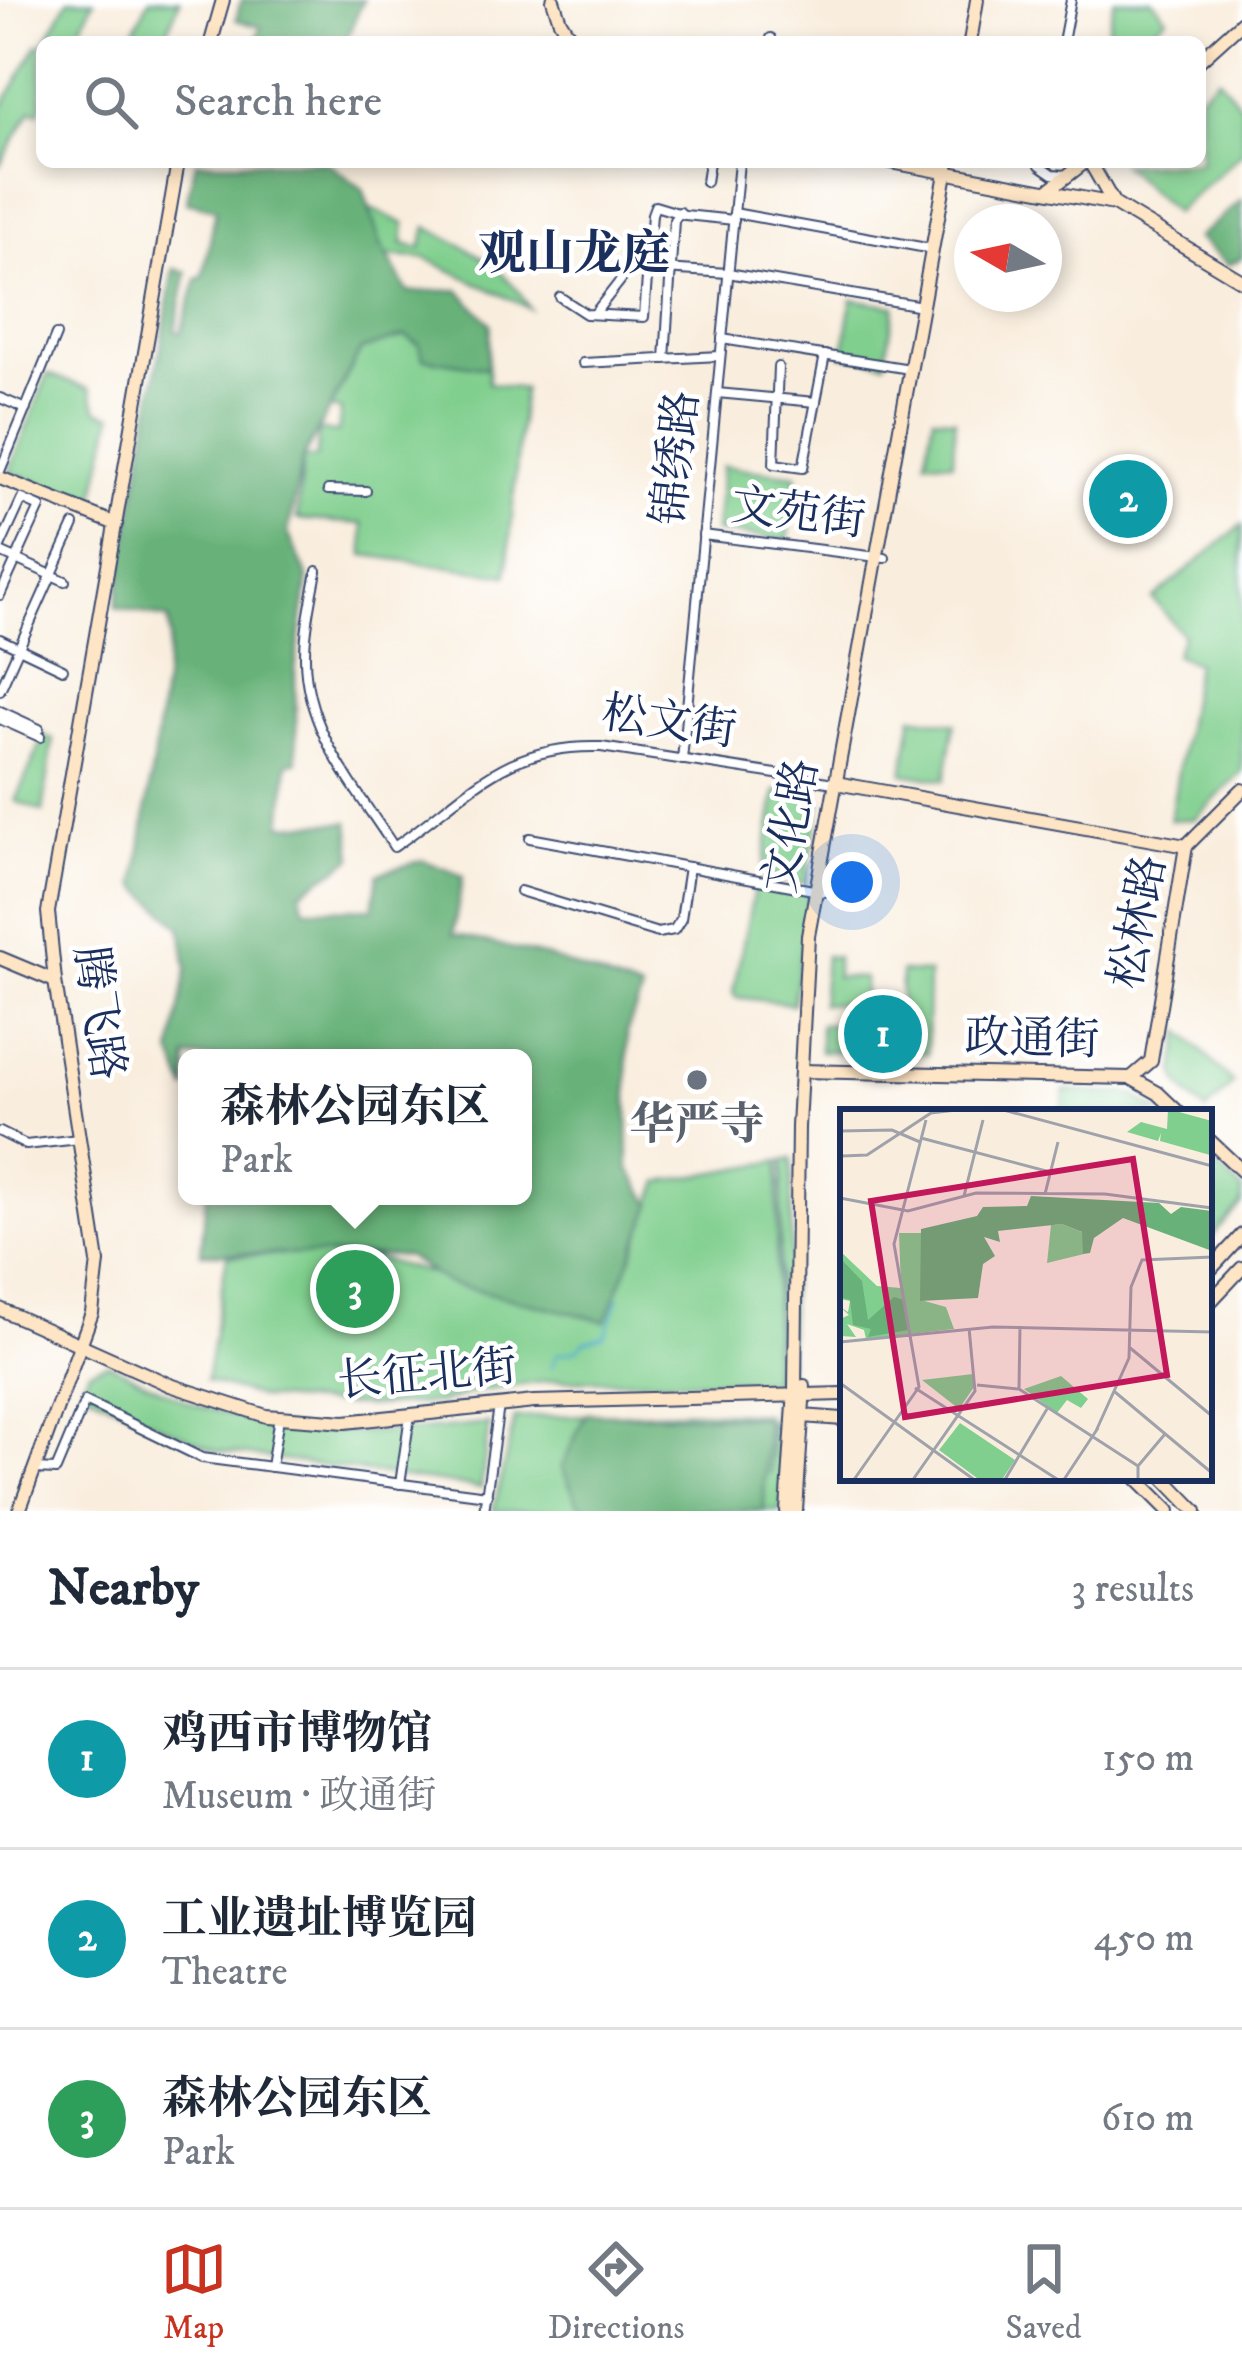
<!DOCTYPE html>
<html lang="en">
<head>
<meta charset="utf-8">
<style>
	body { margin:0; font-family:"IM FELL DW Pica","Noto Serif SC",serif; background:#f2f2f3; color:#1f2937 }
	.compass { position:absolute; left:954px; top:204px; width:108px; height:108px; border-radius:50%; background:#fff; box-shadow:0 6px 18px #0003; rotate:279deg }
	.you { position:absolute; left:852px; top:882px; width:42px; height:42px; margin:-30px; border:9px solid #fff; border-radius:50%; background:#1a73e8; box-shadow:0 0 0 18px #1a73e833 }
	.badge { display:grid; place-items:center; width:78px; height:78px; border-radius:50%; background:#c8321e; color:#fff; font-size:39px; font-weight:700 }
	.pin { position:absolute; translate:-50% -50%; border:6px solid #fff; box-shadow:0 3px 12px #0006 }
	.popup { position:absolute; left:178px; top:1049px; width:354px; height:156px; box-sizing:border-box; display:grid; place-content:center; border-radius:18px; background:#fff; filter:drop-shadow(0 3px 9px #0005); font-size:39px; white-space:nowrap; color:#747a83 }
	.popup b { font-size:45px; color:#1f2937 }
	.popup::after { content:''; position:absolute; left:50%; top:100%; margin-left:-24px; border:24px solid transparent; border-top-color:#fff }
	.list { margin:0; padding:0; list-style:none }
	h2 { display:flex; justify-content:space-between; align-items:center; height:156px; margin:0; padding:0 48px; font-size:51px }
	h2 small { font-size:39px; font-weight:400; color:#747a83 }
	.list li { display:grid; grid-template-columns:78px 1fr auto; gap:36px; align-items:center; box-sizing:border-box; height:180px; padding:0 48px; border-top:3px solid #e0e1e3 }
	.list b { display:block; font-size:45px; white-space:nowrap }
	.list p { margin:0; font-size:39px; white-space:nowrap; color:#747a83 }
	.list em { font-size:39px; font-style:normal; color:#747a83 }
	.icon { flex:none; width:66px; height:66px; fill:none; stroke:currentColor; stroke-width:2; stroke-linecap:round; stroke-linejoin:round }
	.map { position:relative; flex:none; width:1242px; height:1511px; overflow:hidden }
	.search { position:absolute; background:#fff; box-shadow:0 6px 18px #0003; left:36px; right:36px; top:36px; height:132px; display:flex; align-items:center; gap:30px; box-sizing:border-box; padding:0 42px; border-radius:18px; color:#747a83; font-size:45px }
	.sheet { height:696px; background:#fff }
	nav { display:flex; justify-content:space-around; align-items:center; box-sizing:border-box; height:168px; border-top:3px solid #e0e1e3; background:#fff; font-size:33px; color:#747a83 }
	nav a { display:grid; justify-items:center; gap:6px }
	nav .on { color:#c8321e }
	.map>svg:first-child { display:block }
</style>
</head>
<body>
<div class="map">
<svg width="1242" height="1511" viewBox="0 0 1242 1511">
	<rect width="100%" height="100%" fill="#fff"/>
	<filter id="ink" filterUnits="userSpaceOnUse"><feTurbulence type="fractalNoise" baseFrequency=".00833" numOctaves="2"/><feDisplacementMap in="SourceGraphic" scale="24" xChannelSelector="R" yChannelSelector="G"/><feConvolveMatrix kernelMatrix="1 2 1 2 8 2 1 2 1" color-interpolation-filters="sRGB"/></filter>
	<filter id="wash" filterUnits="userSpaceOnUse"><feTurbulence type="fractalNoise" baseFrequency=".004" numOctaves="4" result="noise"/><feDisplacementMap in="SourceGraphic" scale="48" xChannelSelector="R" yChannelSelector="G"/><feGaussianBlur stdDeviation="2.7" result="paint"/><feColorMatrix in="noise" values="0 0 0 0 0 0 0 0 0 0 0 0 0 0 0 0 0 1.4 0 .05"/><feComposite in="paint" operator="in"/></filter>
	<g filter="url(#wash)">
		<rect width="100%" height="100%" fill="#f9eede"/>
		<g fill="#80cf8e" stroke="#4e7f76" stroke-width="3">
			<polygon points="68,0 94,0 74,42 45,42"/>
			<polygon points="149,0 180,0 163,42 128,42"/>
			<polygon points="1114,0 1152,0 1167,17 1138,42 1105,42"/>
			<polygon points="42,44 42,104 38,113 31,110 0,165 0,111 37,46"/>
			<polygon points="1218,77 1242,107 1242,153 1174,213 1122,165 1200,162 1200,94"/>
			<path d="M360,204L405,224L403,244L421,248L427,227C471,251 503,262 529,308L425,258L379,256Z"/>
			<polygon points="852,299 895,306 885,362 843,355"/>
			<polygon points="404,335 418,344 488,363 488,383 523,389 507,575 364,555 363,524 297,519 303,458 316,458 319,431 338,432 341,410 327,408 331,372 373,341"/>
			<polygon points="48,374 90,389 97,410 113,415 94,502 9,472"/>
			<polygon points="934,416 955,419 953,462 926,460"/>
			<polygon points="722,466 797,475 788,540 716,532"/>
			<polygon points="1242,525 1242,772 1195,819 1170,820 1196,663 1175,655 1183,635 1153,599"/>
			<polygon points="913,716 955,723 945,780 903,773"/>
			<polygon points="27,726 53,740 43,812 15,801 44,737"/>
			<polygon points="776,791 821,802 805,884 762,876"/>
			<polygon points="755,885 809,894 793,1004 735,997 733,992"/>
			<polygon points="825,956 836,957 836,977 864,978 864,1003 821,1004"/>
			<polygon points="901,972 928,973 927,1053 900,1053"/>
			<rect x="820" y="1024" width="43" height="27"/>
			<path d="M1182,1031L1233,1083L1206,1112C1169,1076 1173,1081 1182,1031Z"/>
			<polygon points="1064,1091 1132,1094 1161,1112 1063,1112"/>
			<polygon points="1209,1158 1242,1190 1242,1204 1209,1240"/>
			<polygon points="792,1159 790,1311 781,1511 493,1511 515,1418 688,1411 764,1414 769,1422 770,1475 783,1161"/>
			<polygon points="779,1161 772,1381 557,1380 478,1391 440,1403 364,1406 262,1398 206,1381 227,1256 356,1253 561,1309 603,1315 660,1182"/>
			<path d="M108,1363C138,1377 170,1396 202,1407C303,1441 386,1434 489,1424L481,1488L217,1451L81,1389L89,1370Z"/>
		</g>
		<g fill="#68b279" stroke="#42706c" stroke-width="3">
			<polygon points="241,0 363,0 345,42 255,42 261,27 236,20"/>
			<polygon points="196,162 326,162 363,189 381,245 408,292 459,290 491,324 487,368 423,358 419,344 405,336 361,350 302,460 288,533 308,578 295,671 297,762 288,763 282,825 349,822 353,858 300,892 305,909 373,908 378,874 423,860 463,876 453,934 547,957 642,992 627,1031 629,1168 652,1205 606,1321 447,1283 406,1256 201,1253 206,1196 523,1196 523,1058 187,1058 187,1091 172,1053 187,969 181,927 136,885 170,637 168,619 116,607 174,269 187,272 175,331 181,332 197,279 203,277 216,209 186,202"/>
			<polygon points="1242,200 1242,258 1228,265 1197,238"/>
			<polygon points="586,1413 760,1417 766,1422 764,1511 590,1511 578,1503 562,1467"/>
		</g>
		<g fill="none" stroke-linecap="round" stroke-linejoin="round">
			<polyline stroke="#42aac1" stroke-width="3" points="552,1366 557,1354 577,1350 584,1342 605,1335 619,1298"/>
		</g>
	</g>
	<g filter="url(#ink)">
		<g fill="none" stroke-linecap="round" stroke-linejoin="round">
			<g stroke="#3c4c71" stroke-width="12">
				<g id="street">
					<polyline points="770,42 771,38"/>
					<polyline points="1063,42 1071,0"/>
					<polyline points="1040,165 1053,174 1066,175"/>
					<polyline points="706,182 709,162"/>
					<polyline points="734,213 932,249"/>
					<polyline points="634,243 631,267 728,273 922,306"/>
					<polyline points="560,297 586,314 644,317 652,214 655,206 685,215 734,220"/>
					<polyline points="595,313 631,267"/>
					<polyline points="722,339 910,369"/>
					<polyline points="665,359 674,220 680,212"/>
					<polyline points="583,363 720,356"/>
					<polyline points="778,367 774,464 803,468 825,355"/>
					<polyline points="717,393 816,402"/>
					<polyline points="0,398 26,409"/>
					<polyline points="0,471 56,335"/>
					<polyline points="328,490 366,491"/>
					<polyline points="703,535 885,558"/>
					<polyline points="0,547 22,499 40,507 0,595"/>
					<polyline points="0,552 65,581"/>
					<path d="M317,571C312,599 305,627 305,655C304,729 356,788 394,847C470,795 501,744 601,747L834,783"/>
					<polyline points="0,639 63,669"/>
					<polyline points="0,690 74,525"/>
					<polyline points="0,711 39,729"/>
					<polyline points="0,719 40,737"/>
					<polyline points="682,760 739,162"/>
					<polyline points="530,838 824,892"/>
					<polyline points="520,891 658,933 674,930 681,919 689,867"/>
					<polyline points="0,1132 26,1145 79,1139"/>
					<polyline points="271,1467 279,1417"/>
					<polyline points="34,1469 56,1470 85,1401 202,1458 487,1495"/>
					<polyline points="400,1484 410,1415"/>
					<polyline points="484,1511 499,1406"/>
				</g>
			</g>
			<g stroke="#3c4c71" stroke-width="16">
				<g id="secondary">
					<polyline points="553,0 560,21 573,42"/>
					<polyline points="211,42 223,0"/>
					<polyline points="970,42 977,0"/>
					<polyline points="1200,60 1242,22"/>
					<polyline points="891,162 1114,204 1242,281"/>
					<polyline points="1090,162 1114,204"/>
					<polyline points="1049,190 1085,162"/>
					<polyline points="0,478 116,524"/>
					<polyline points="836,783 1186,846"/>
					<polyline points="0,958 55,981"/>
					<polyline points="801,1071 1131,1078 1158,1093 1178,1112"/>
					<polyline points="1131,1078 1151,1061 1186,846 1242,790"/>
					<polyline points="1209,1140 1242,1171"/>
					<polyline points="1209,1271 1242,1235"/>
					<polyline points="1209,1303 1242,1268"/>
					<polyline points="0,1309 170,1385 266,1416 345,1422 534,1402 843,1394"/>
					<polyline points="802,1416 843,1419"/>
					<polyline points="1136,1478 1169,1511"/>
					<polyline points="1164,1478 1196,1511"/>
					<polyline points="19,1511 92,1313 98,1262 55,981 48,912 178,162"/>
					<polyline points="787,1511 795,1390 798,1127 808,936 948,162"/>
					<polyline points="796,1511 804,1386"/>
				</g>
			</g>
			<use href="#street" stroke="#fff" stroke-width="8"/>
			<use href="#secondary" stroke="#fee5c5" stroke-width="12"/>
		</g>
	</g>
	<circle fill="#6b7280" stroke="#fff" stroke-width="4.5" cx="697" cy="1080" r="12"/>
	<g text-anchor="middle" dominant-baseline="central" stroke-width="9" stroke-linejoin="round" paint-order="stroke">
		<g font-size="45" fill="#1b2f5e" stroke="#fff">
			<text transform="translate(677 458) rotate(-84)">锦绣路</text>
			<text transform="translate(798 514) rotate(7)">文苑街</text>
			<text transform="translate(669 723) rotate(8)">松文街</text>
			<text transform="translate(792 826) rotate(-80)">文化路</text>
			<text transform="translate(1139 922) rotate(-79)">松林路</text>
			<text transform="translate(98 1013) rotate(82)">腾飞路</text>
			<text transform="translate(1032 1040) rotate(1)">政通街</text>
			<text transform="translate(427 1375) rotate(-5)">长征北街</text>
		</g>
		<g font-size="45" font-weight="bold" fill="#5b616d" stroke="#fff">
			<text x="697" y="1126">华严寺</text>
		</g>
		<g font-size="48" font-weight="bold" fill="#1b2f5e" stroke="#fff">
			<text x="574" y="255">观山龙庭</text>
		</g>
	</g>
	<g transform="translate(840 1109)">
		<rect width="372" height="372" fill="#f9eede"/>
		<path d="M328,0L372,12L370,46L320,32L321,24L318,32L287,23L301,13L327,20ZM222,115L244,124V145L207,154L211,116ZM59,124H81V191L106,198L114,220L26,230L24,221L7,215L16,228L0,227V210L9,206L0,198L8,203L10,192L0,190V142L37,177L61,179ZM133,265L134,278L119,300L82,271ZM221,267L248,290L241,299L227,291L217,304L184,280ZM120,314L175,351L161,372H141L99,341Z" fill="#80cf8e"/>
		<path d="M191,87L319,94L331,105L341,98L372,102V142L283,109L254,129L250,144L243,145L242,123L222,115L158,122L160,133L144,128L155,147L143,155L138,189L80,192L81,120L137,107L143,98L187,97ZM0,149L22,172L28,211L54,188L64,191L68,221L28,228L31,220L13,216L10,191L0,188Z" fill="#68b279"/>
		<path fill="none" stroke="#a0a2ab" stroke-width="3" d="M160,0L372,57M0,22L52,21L80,33M81,29L210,63M2,47L27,46L91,4L116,1M205,85L218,33M124,87L143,11M0,89L68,102L136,84L265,85L372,99M0,233L153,218L372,223M289,238L372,307M0,274L136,372M137,276L179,280L298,357M75,279L220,372M179,280L180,217M275,283L372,364M256,322L289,249L291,178L302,151L372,148M13,372L79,278L54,135L86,11M72,372L135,282L129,219M164,372L207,300M223,372L258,319M298,372V357L325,325"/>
		<path fill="#c2185b" fill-opacity="0.15" stroke="#c2185b" stroke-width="6" d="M293,50L327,266L65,308L31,92Z"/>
		<rect width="372" height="372" fill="none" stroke="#1b2f5e" stroke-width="6"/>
	</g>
</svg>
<svg class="compass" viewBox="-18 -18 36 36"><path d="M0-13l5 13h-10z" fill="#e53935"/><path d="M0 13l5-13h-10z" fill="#747a83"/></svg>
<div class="you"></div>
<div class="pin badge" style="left:883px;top:1034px;background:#0f9aa8">1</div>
<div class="pin badge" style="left:1128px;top:499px;background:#0f9aa8">2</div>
<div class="pin badge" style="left:355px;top:1289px;background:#2e9e5b">3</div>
<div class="popup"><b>森林公园东区</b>Park</div>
<div class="search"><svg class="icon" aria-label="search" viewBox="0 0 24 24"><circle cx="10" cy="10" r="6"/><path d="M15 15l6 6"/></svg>Search here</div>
</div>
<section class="sheet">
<h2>Nearby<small>3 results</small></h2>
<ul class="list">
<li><span class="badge" style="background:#0f9aa8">1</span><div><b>鸡西市博物馆</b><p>Museum · 政通街</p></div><em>150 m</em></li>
<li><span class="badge" style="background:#0f9aa8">2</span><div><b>工业遗址博览园</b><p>Theatre</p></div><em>450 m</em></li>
<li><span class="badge" style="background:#2e9e5b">3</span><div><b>森林公园东区</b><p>Park</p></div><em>610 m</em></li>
</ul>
</section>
<nav>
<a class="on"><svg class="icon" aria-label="map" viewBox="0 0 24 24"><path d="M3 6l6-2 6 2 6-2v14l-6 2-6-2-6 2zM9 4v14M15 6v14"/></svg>Map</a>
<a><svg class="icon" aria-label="directions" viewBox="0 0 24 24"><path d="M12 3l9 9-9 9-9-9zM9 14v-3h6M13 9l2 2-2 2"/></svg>Directions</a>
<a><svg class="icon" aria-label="saved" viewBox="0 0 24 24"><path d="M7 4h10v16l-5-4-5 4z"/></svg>Saved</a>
</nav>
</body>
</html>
